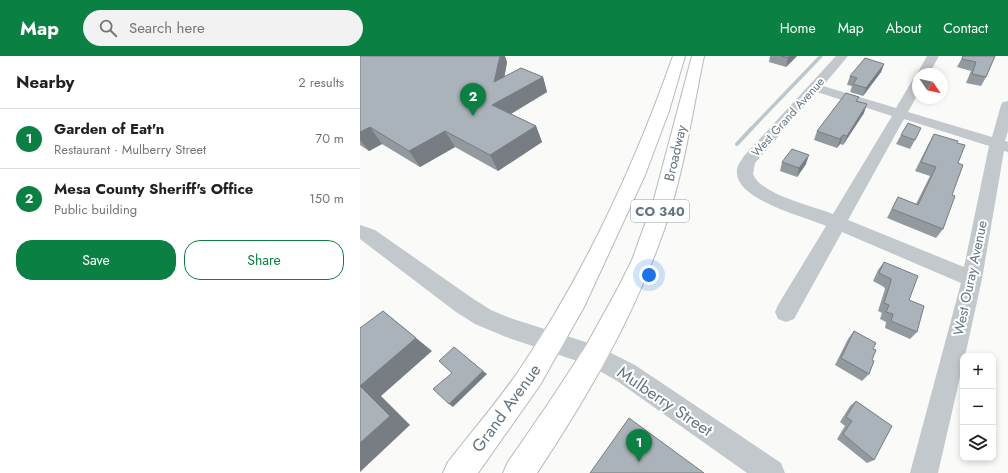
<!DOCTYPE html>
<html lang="en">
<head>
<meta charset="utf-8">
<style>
	body { margin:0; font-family:Jost,sans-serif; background:#f2f2f2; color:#202124 }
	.controls { position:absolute; right:12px; bottom:12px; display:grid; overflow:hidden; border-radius:8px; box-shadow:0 2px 6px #0003 }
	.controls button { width:36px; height:36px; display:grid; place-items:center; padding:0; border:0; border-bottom:1px solid #e0e0e0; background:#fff; color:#202124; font:20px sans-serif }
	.compass { position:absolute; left:552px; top:12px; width:36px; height:36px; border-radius:50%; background:#fff; box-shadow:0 2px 6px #0003; rotate:124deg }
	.you { position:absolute; left:289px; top:219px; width:14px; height:14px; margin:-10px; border:3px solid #fff; border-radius:50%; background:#1a73e8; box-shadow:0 0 0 6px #1a73e833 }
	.badge { display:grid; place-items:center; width:26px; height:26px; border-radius:50%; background:#0b8043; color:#fff; font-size:13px; font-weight:700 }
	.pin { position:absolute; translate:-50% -33px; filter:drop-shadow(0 1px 2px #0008) }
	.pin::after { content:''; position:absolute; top:21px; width:14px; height:12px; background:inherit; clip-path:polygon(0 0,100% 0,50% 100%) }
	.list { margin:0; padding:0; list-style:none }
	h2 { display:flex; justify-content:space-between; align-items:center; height:52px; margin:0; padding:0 16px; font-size:17px }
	h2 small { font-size:13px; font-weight:400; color:#757577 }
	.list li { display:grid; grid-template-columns:26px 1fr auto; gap:12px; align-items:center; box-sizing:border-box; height:60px; padding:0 16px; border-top:1px solid #e0e0e0 }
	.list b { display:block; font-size:15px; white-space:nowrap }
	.list p { margin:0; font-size:13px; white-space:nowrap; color:#757577 }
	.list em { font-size:13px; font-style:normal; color:#757577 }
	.actions { display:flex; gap:8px; padding:12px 16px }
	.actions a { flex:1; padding:9px 0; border:1px solid #0b8043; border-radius:16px; text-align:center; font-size:14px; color:#0b8043 }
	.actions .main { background:#0b8043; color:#fff }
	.icon { flex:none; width:22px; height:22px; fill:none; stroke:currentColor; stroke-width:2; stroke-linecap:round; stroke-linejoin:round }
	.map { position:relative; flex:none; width:648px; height:417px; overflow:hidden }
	header { display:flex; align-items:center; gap:24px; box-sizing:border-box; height:56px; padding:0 20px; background:#0b8043; color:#fff }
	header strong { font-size:19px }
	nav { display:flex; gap:22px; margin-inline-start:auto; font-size:14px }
	.search { width:280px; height:36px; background:#f2f2f2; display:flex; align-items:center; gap:10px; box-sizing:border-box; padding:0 14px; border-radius:22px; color:#757577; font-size:15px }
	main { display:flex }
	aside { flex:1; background:#fff }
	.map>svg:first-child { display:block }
</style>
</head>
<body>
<header>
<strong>Map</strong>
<div class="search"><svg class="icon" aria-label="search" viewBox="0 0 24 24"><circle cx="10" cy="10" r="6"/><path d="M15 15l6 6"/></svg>Search here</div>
<nav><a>Home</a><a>Map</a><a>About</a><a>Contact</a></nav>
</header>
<main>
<aside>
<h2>Nearby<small>2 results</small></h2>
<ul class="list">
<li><span class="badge">1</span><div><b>Garden of Eat'n</b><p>Restaurant · Mulberry Street</p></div><em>70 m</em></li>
<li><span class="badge">2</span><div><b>Mesa County Sheriff's Office</b><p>Public building</p></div><em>150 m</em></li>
</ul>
<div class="actions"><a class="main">Save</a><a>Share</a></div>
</aside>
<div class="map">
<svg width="648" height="417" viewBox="0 0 648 417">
	<rect width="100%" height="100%" fill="#fafaf8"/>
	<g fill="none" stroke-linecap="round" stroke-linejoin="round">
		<polyline stroke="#bbc7cb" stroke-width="3.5" points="391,73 461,0"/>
		<polyline stroke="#bbc7cb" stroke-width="4" points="377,88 392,72"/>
		<g stroke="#b5babe" stroke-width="2">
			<g id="major">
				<path d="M313,0H325L309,55L285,119L224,251L180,329L118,417H83L88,406C113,374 140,343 162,310C226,214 275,108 313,0Z"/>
				<path d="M332,0H344C332,57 324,116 305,171C275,259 228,340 177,417H143L148,406L188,348L226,290L258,232L272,204L294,143Z"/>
			</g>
		</g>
		<g fill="#c3c8cc" fill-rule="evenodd">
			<path d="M476,0H488L463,30L536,52L553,23L558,22V38L548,56L632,81L641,49L643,46L648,45V75L645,85L648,86V96L644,95L622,223L605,300H603V308L578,417H550L601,227L482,176L434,263L426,266L418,263L415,256L418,249L466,170C445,161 377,144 377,117C376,110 381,105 384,100ZM457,36L532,60L473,158C453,150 401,139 393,118L395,107ZM544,63L629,90L604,211L488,164Z"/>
			<polygon points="567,0 579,0 569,18 558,18 558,20 557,18"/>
			<polygon points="0,169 15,174 112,242 131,254 150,262 235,289 275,309 421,407 425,417 387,417 257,325 229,309 146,281 115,268 96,256 0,183"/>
		</g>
		<use href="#major" fill="#fff" fill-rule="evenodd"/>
	</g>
	<g fill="#929a9f">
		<polygon points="0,0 147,6 144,21 183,21 187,36 151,58 176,70 182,86 138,115 95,91 60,111 22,88 9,95 0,89"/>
		<polygon points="410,0 437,0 426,11 409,6"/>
		<polygon points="603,0 635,0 626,21 621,30 606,27 611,15 597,11"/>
		<polygon points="524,8 521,16 503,40 490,36 492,30 487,29 490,20"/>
		<polygon points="499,41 497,45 504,57 483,89 480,88 477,92 454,84 457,75"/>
		<polygon points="574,78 597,87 598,107 592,139 583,173 576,182 527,162 533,150 538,141 556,148 570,120 555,115 569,87"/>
		<polygon points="541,79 555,84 550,93 536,88"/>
		<polygon points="422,106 446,108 437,121 420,115"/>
		<polygon points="524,206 549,244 557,276 550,283 525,272 526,266 520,263 522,257 518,255 525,233 524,231 513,225 518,214"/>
		<polygon points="494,275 513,293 512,304 509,318 502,325 475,309 488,283"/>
		<polygon points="496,345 514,404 507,407 477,383 485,370 480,366 490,350"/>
	</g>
	<g fill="#777d82">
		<polygon points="140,0 145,0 147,6 141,42 134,26"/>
		<polygon points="430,0 437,0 426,11 428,2"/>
		<polygon points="524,8 521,16 503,40 506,32"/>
		<polygon points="183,21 187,36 139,65 132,49"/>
		<polygon points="507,48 504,57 483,89 487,80"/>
		<polygon points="176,70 182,86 138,115 130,99"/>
		<polygon points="10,71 22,88 9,95 0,84 0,76"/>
		<polygon points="85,75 95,91 60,111 49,95"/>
		<polygon points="483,79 480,88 477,92 480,83"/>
		<polygon points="449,99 446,108 437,121 439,112"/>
		<polygon points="23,255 72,295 21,340 50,369 0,416 0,330"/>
		<polygon points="123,315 127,318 93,351 89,348"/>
	</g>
	<g fill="#aab3b9" stroke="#777d82">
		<polygon points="0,0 140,0 134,26 161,12 183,21 132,49 176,70 130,99 85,75 49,95 10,71 0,76"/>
		<polygon points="421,0 430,0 428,2"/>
		<polygon points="603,0 635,0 626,21 612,18 616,6 602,3"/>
		<polygon points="505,2 524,8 506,32 493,28 497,22 490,20"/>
		<polygon points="486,37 499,41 496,45 507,48 487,80 483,79 480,83 457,75"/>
		<polygon points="548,67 561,72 555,84 541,79"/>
		<polygon points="574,78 598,85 597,87 605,89 598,107 603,109 592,139 595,140 583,173 532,153 538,141 558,149 576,111 561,106"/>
		<polygon points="432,93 449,99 439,112 422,106"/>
		<polygon points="524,206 558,220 549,244 564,250 557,276 531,265 533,258 526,256 529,249 524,247 531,225 531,223 519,217"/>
		<polygon points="23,255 56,282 0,330 0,272"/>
		<polygon points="494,275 516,287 513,293 516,294 512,304 514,305 509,318 481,302"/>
		<polygon points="94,291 123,315 89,348 73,333 92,317 79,305"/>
		<polygon points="0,330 30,360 0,387"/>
		<polygon points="496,345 532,370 514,404 483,378 492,365 486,361"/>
		<polygon points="269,362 344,417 230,417"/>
	</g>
	<g text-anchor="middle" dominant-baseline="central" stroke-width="4" stroke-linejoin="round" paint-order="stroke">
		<g font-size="12" fill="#657683" stroke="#fff">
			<text transform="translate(428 61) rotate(-48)">West Grand Avenue</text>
		</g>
		<rect fill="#fff" stroke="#939fa8" stroke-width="1" x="271" y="144" width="58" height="22" rx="3"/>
		<g font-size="13" font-weight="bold" fill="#657683">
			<text x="300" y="155">CO 340</text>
		</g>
		<g font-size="14" fill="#657683" stroke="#fff">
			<text transform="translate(315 97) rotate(-77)">Broadway</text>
			<text transform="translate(610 222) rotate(-78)">West Ouray Avenue</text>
		</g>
		<g font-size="17" fill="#657683" stroke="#fff">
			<text transform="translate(305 345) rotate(34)">Mulberry Street</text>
			<text transform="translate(146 352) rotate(-54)">Grand Avenue</text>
		</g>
	</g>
</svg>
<div class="controls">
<button>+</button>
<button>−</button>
<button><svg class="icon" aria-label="layers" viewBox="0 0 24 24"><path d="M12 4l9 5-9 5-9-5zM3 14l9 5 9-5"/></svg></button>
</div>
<svg class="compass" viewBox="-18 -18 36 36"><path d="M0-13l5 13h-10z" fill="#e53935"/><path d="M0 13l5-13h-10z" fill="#757577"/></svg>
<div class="you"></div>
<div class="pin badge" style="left:279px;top:406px">1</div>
<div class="pin badge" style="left:113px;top:60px">2</div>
</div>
</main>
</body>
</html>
